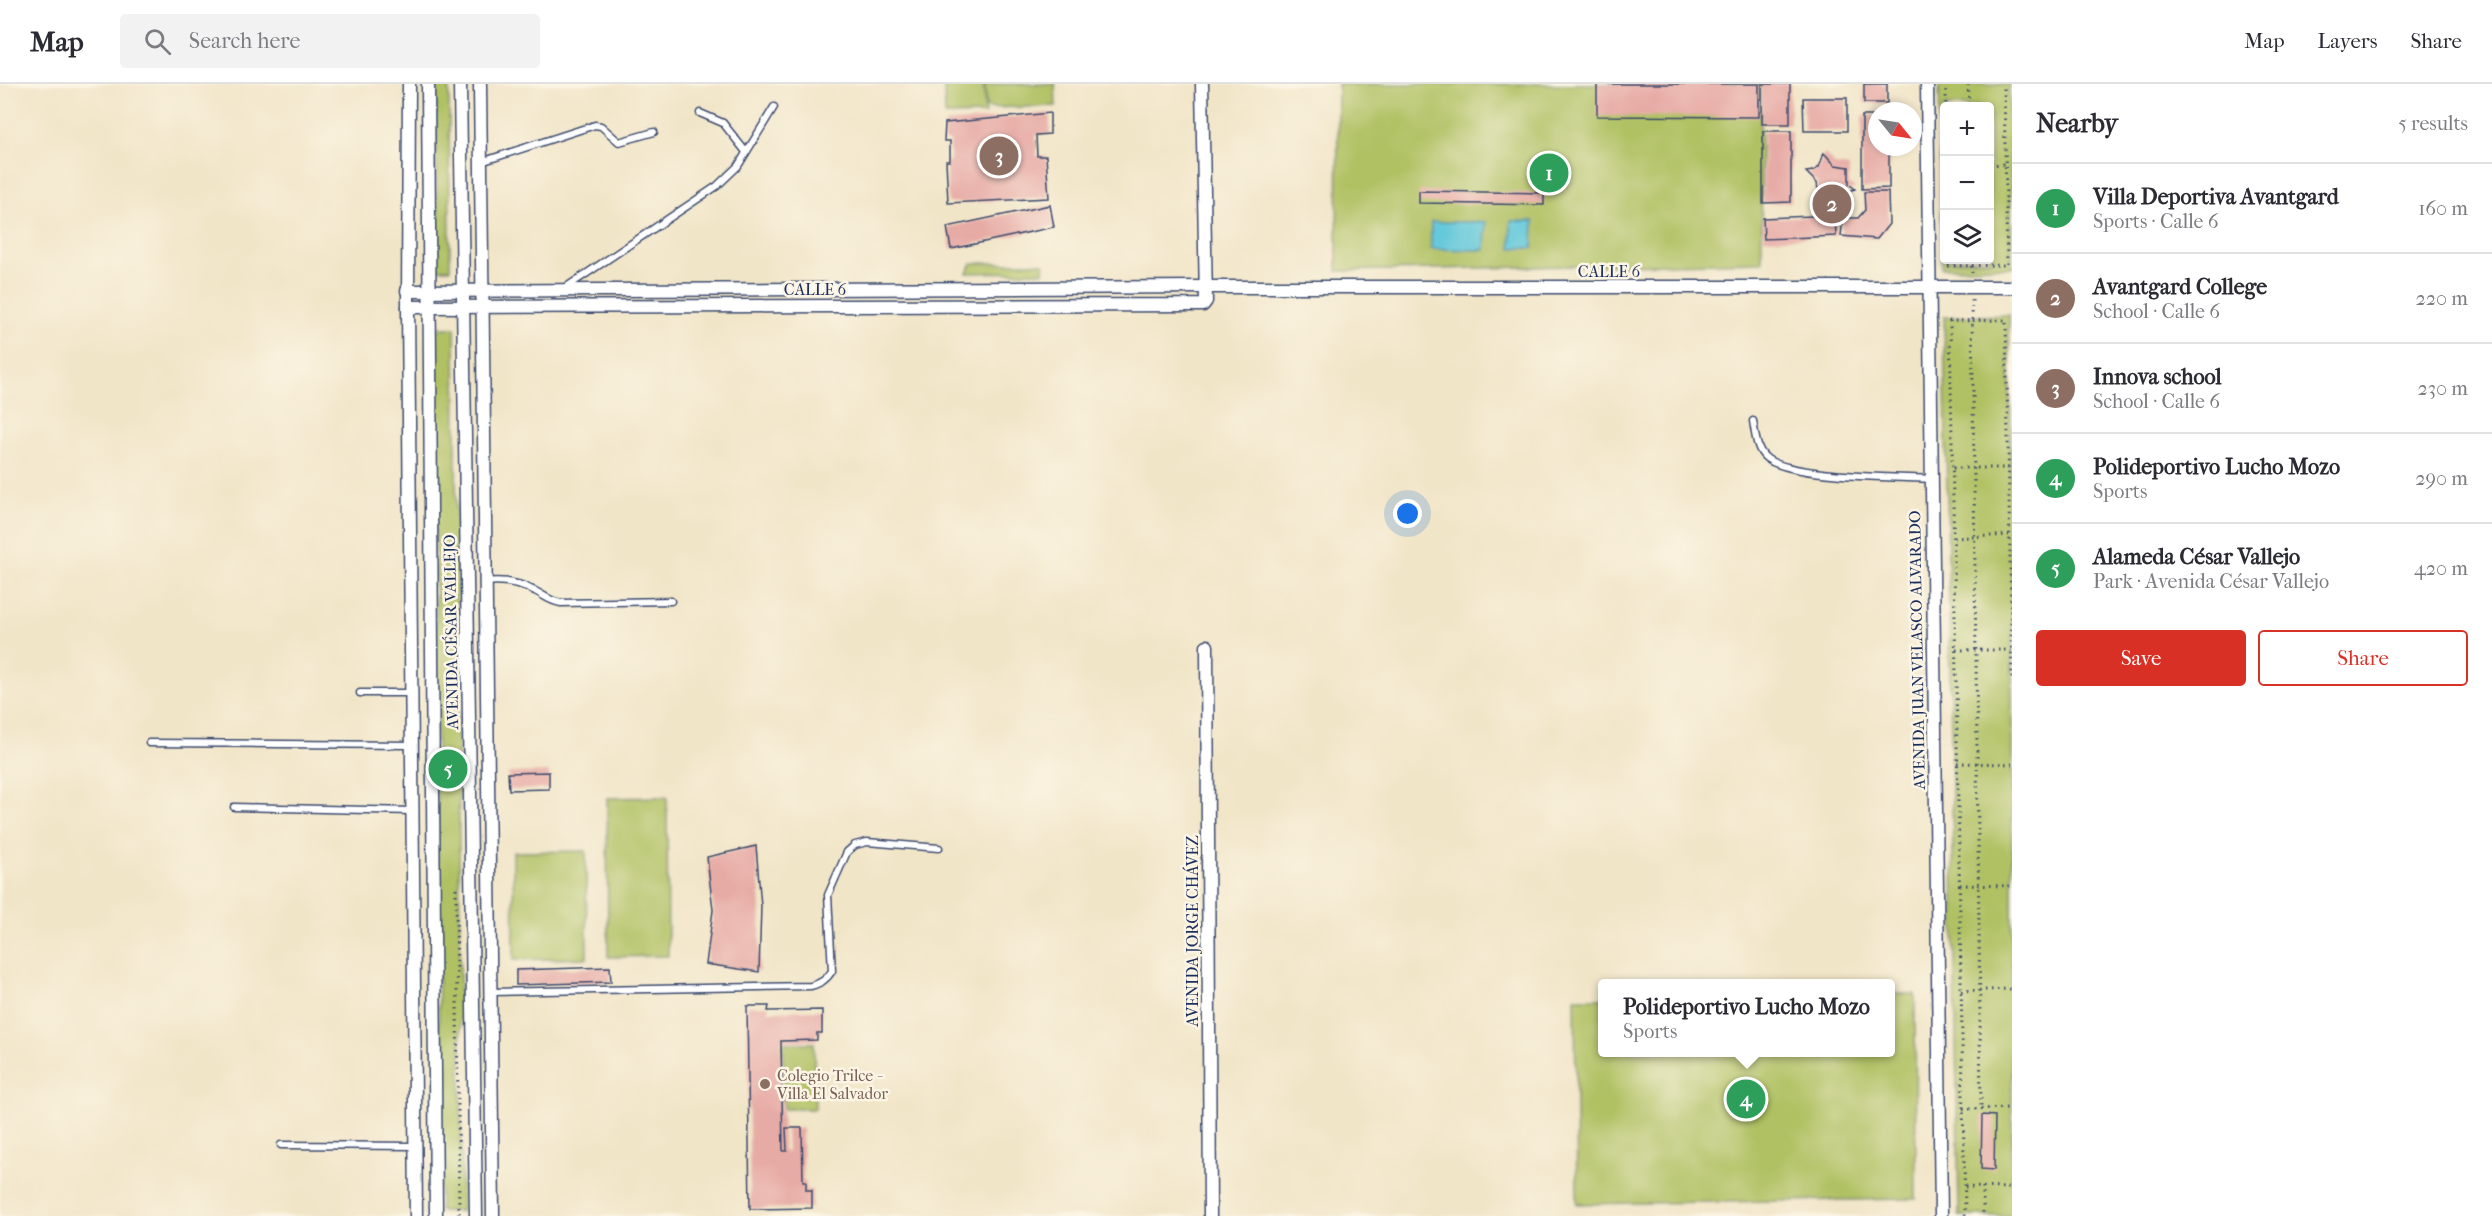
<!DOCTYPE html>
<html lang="en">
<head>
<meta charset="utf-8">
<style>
	body { margin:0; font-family:"IM FELL French Canon",serif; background:#f2f2f3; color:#2b2b33 }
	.controls { position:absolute; right:18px; top:18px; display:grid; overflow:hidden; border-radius:6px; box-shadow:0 3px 9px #0003 }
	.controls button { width:54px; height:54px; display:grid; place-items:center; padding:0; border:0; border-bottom:2px solid #e1e1e2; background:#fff; color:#2b2b33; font:30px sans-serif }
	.compass { position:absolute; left:1868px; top:18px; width:54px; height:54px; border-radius:50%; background:#fff; box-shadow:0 3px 9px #0003; rotate:120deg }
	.you { position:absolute; left:1408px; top:430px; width:21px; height:21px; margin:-15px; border:4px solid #fff; border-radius:50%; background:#1a73e8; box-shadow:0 0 0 9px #1a73e833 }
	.badge { display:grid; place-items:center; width:39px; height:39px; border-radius:50%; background:#d93025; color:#fff; font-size:20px; font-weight:700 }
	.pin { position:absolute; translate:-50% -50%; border:3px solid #fff; box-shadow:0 2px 6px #0006 }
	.popup { position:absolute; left:1598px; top:895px; width:297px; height:78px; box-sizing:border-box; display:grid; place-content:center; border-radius:6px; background:#fff; filter:drop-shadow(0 2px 4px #0005); font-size:20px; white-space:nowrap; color:#7c7c81 }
	.popup b { font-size:22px; color:#2b2b33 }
	.popup::after { content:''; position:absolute; left:50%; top:100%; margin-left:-12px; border:12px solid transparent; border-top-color:#fff }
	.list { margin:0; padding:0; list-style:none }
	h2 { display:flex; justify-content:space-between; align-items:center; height:78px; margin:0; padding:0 24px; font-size:26px }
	h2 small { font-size:20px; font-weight:400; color:#7c7c81 }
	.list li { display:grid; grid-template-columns:39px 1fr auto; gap:18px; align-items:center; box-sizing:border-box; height:90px; padding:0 24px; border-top:2px solid #e1e1e2 }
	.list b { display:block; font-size:22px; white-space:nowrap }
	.list p { margin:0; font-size:20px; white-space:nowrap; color:#7c7c81 }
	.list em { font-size:20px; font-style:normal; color:#7c7c81 }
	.actions { display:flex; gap:12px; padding:18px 24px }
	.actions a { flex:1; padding:14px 0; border:2px solid #d93025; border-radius:6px; text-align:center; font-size:21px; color:#d93025 }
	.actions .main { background:#d93025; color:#fff }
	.icon { flex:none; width:33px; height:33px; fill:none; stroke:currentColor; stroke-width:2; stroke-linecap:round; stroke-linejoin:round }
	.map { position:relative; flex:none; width:2012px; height:1132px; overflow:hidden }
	header { display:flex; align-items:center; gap:36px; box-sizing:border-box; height:84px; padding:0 30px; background:#fff; border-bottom:2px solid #e1e1e2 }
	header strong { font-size:28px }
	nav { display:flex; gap:33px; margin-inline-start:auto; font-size:21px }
	.search { width:420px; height:54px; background:#f2f2f3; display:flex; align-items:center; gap:15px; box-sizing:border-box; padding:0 21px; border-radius:6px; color:#7c7c81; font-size:22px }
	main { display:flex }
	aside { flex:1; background:#fff }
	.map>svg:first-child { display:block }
</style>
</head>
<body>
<header>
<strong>Map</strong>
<div class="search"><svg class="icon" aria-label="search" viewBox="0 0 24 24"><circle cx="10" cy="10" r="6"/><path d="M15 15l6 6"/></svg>Search here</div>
<nav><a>Map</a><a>Layers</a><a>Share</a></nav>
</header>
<main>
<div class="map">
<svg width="2012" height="1132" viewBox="0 0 2012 1132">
	<rect width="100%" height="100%" fill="#fcf5e5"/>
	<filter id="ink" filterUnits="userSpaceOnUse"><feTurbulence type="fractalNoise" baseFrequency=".0167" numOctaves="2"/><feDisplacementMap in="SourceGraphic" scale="12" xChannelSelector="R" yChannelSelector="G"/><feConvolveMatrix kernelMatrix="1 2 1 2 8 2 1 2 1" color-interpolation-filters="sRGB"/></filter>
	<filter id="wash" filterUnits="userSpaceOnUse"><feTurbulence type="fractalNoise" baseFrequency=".008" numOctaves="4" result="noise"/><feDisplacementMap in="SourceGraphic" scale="24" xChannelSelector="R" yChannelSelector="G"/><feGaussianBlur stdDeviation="1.35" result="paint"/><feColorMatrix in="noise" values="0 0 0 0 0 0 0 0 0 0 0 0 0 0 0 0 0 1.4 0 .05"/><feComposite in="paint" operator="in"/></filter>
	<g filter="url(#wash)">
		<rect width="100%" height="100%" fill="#f1e5c7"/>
		<g fill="#b0c164" stroke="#667861" stroke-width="1.5" fill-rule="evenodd">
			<polygon points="436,0 449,0 450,185 437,185"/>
			<polygon points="944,0 984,0 985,30 945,31"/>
			<polygon points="985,0 1055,0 1056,22 986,24"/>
			<polygon points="1338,0 1760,0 1762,178 1337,187"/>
			<path d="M1939,0H2009L2012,183L1942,184ZM1944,22H1990V176H1944Z"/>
			<polygon points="972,179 1044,179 1043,188 967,189"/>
			<polygon points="2009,231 2012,433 2012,1132 1959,1132 1944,233"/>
			<polygon points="434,244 455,244 462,1127 440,1127"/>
			<polygon points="667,713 668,872 608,873 607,714"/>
			<polygon points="586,767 587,874 514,876 513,768"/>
			<polygon points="1890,910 1915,910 1916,1115 1577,1120 1575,914 1602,914 1602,968 1890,968"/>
			<polygon points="783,959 814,959 815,1025 784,1025"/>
		</g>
		<g fill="#5ec7da" stroke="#3c7b9c" stroke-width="1.5">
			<polygon points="1511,137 1534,137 1533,164 1511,164"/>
			<polygon points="1431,138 1486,138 1485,166 1431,165"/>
		</g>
		<g id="blocks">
			<g fill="#e7aba6">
				<polygon points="1597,0 1759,0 1759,33 1597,32"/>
				<rect x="1762" y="0" width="28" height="40"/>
				<rect x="1864" y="0" width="23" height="19"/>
				<polygon points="1803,14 1847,14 1847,47 1804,47"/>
				<polygon points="1050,29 1050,50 1036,51 1037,72 1046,72 1049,114 948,119 946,77 950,77 950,57 944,57 945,39"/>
				<polygon points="1862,32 1877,32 1877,63 1889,63 1889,104 1862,105"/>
				<polygon points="1763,47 1791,47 1791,118 1763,119"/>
				<polygon points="1824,69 1835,81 1849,83 1849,100 1855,105 1846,108 1840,118 1830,113 1819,113 1817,99 1806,88 1813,87 1819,83"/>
				<polygon points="1419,107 1544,109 1544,121 1419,119"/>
				<polygon points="1864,108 1888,108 1889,140 1877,155 1841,152 1843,134 1858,134 1865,126"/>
				<polygon points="1050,121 1054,143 951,165 947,143"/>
				<polygon points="1835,131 1836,152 1764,155 1763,134"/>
				<polygon points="549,688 549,705 509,706 508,689"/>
				<polygon points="756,762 761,822 759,888 706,880 713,826 707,773"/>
				<polygon points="610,883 611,898 516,901 516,886"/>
				<polygon points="747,922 769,922 768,927 822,926 822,949 817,949 817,956 781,957 783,1067 787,1067 786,1044 802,1044 803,1097 806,1097 806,1106 812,1106 812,1124 750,1125"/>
				<polygon points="1982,1031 1995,1032 1994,1086 1981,1085"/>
			</g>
		</g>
	</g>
	<g filter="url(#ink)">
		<use href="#blocks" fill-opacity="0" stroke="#3b4a6e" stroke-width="1.5"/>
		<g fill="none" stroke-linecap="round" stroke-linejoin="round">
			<g stroke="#3b4a6e" stroke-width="9">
				<g id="service">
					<polyline points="700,29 723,39 746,68"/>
					<polyline points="481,78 595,41 601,42 619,58 654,48"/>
					<polyline points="565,204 717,102 738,82 774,23"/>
					<path d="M1753,337C1755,348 1756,364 1764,372C1783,394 1899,393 1931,395"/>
					<path d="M486,498C503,496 519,498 535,507C545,512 549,517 561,519L671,517"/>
					<polyline points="360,609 411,609"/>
					<polyline points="149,659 411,661"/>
					<polyline points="234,723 412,727"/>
					<path d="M491,908L811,902C821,899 826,896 832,887L828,811L847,768L855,761L867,758L939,764"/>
					<polyline points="281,1061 415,1062"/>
				</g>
			</g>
			<g stroke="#3b4a6e" stroke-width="15">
				<g id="minor">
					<polyline points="409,0 408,223 416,1132"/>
					<polyline points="428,0 436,1132"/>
					<polyline points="460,0 476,1132"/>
					<polyline points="480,0 493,1132"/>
					<polyline points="1927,0 1941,1132"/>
					<polyline points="407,207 1205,203 2012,203"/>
					<polyline points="408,223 1203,221 1206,217 1202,0"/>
					<polyline points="1207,562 1210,1132"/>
				</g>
			</g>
			<g stroke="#3b4a6e" stroke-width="3" stroke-dasharray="1.5 4.5" stroke-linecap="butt">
				<polyline points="1946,0 1946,22"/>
				<polyline points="1968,0 1969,22"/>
				<polyline points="1990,81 2005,80"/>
				<polyline points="1948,176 1948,182 2007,181 2004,0"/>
				<polyline points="1971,176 1972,189"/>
				<polyline points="1972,216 1981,1025"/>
				<polyline points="1953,384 2008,384"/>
				<polyline points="1954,454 2009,451"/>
				<polyline points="1956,566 2012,566"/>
				<polyline points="1957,679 2012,680"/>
				<polyline points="1960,801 2012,802"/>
				<polyline points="456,804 459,1132"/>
				<polyline points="1961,907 2012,905"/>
				<polyline points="1963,1025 2012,1024"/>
				<polyline points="1965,1103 2012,1104"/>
				<polyline points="1983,1103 1983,1132"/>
				<polyline points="1965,1132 1950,237 2006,236 2012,597"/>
			</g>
			<use href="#service" stroke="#fff" stroke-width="6"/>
			<use href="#minor" stroke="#fff" stroke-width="12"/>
		</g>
	</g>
	<circle fill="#8d6e63" stroke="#fcf5e5" stroke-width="2" cx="765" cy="1000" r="6"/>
	<g text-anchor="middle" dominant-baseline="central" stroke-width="5" stroke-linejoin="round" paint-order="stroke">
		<g font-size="16" fill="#1b2f5e" stroke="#fcf5e5">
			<text x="1609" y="187">CALLE 6</text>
			<text x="815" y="205">CALLE 6</text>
			<text transform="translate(451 548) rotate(-91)">AVENIDA CÉSAR VALLEJO</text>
			<text transform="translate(1917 566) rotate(-91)">AVENIDA JUAN VELASCO ALVARADO</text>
			<text transform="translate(1192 847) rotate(-90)">AVENIDA JORGE CHÁVEZ</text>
		</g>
		<g font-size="16" fill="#785e54" stroke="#fcf5e5" text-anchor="start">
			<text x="777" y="991">Colegio Trilce -<tspan x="777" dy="18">Villa El Salvador</tspan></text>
		</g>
	</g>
</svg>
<div class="controls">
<button>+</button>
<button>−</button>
<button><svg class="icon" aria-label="layers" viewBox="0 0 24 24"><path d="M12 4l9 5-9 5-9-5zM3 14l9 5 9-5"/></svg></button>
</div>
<svg class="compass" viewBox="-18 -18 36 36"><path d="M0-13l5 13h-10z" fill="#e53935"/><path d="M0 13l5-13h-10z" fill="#7c7c81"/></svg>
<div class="you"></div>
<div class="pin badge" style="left:1549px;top:89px;background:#2e9e5b">1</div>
<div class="pin badge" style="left:1832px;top:120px;background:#8d6e63">2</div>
<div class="pin badge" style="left:999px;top:72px;background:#8d6e63">3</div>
<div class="pin badge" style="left:1746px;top:1015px;background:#2e9e5b">4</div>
<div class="popup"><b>Polideportivo Lucho Mozo</b>Sports</div>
<div class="pin badge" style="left:448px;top:685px;background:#2e9e5b">5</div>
</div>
<aside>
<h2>Nearby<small>5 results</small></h2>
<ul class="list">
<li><span class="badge" style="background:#2e9e5b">1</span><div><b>Villa Deportiva Avantgard</b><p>Sports · Calle 6</p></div><em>160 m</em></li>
<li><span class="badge" style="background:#8d6e63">2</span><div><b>Avantgard College</b><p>School · Calle 6</p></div><em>220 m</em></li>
<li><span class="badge" style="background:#8d6e63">3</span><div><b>Innova school</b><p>School · Calle 6</p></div><em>230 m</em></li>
<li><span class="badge" style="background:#2e9e5b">4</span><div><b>Polideportivo Lucho Mozo</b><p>Sports</p></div><em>290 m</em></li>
<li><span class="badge" style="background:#2e9e5b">5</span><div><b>Alameda César Vallejo</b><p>Park · Avenida César Vallejo</p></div><em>420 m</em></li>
</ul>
<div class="actions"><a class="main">Save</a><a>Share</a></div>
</aside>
</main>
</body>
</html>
